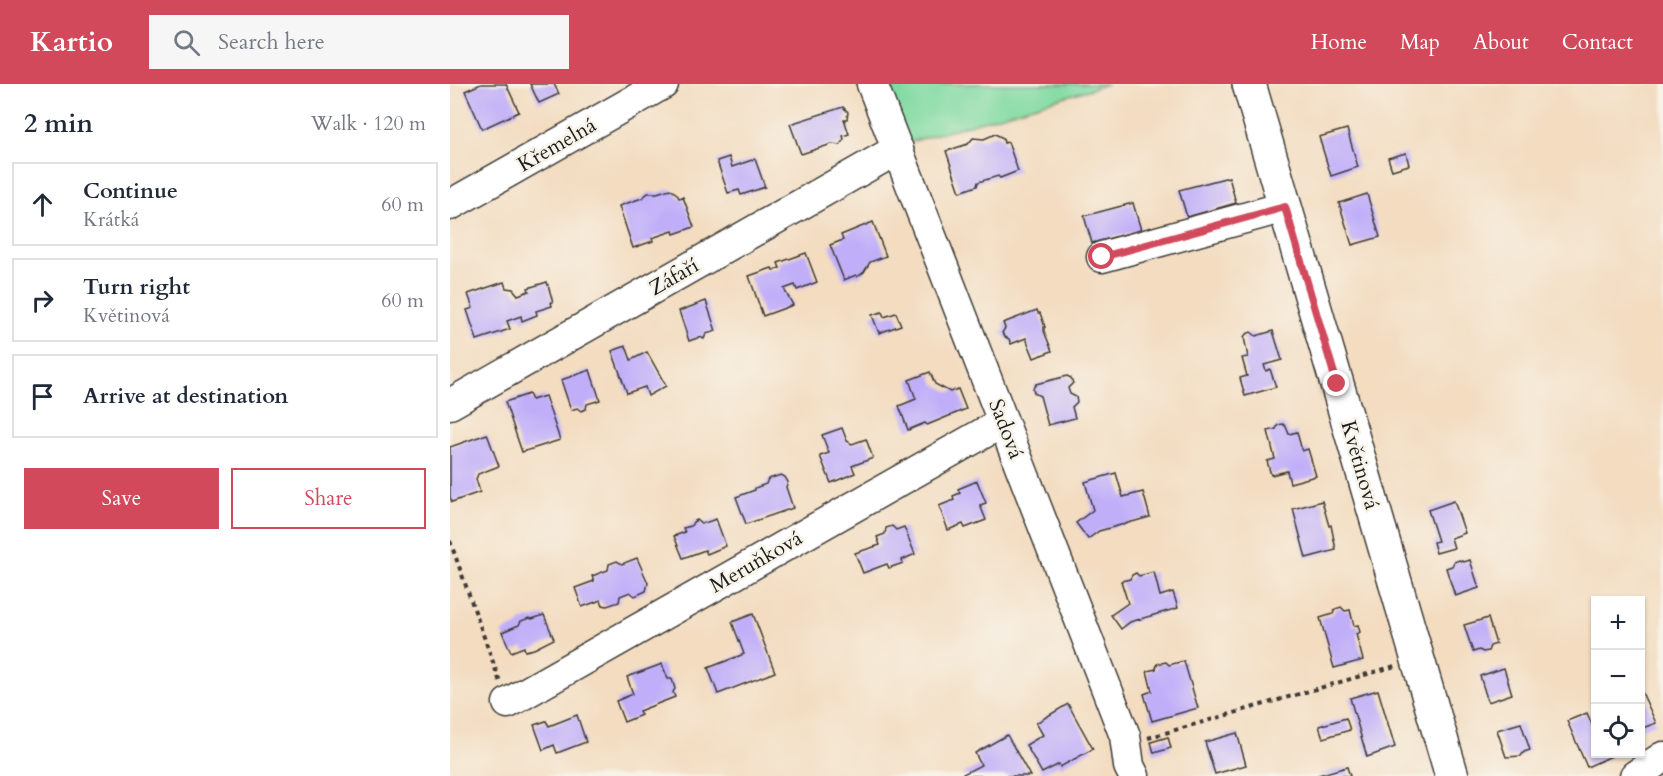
<!DOCTYPE html>
<html lang="en">
<head>
<meta charset="utf-8">
<style>
	body { margin:0; font-family:Cardo,serif; background:#f6f6f7; color:#1f2937 }
	.controls { position:absolute; right:18px; bottom:18px; display:grid; overflow:hidden; border-radius:0px; box-shadow:0 2px 4px #0004 }
	.controls button { width:54px; height:54px; display:grid; place-items:center; padding:0; border:0; border-bottom:2px solid #e0e1e3; background:#fff; color:#1f2937; font:30px sans-serif }
	.stop { position:absolute; width:18px; height:18px; margin:-14px; border:4px solid #d1495b; border-radius:50%; background:#fff }
	.stop.end { background:#d1495b; border-color:#fff; box-shadow:0 2px 6px #0008 }
	.list { margin:0; padding:0; list-style:none }
	h2 { display:flex; justify-content:space-between; align-items:center; height:78px; margin:0; padding:0 24px; font-size:26px }
	h2 small { font-size:20px; font-weight:400; color:#747a83 }
	.list li { display:grid; grid-template-columns:39px 1fr auto; gap:18px; align-items:center; box-sizing:border-box; height:84px; margin:0 12px 12px; padding:0 12px; border:2px solid #e0e1e3; border-radius:0px }
	.list b { display:block; font-size:22px; white-space:nowrap }
	.list p { margin:0; font-size:20px; white-space:nowrap; color:#747a83 }
	.list em { font-size:20px; font-style:normal; color:#747a83 }
	.actions { display:flex; gap:12px; padding:18px 24px }
	.actions a { flex:1; padding:14px 0; border:2px solid #d1495b; border-radius:0px; text-align:center; font-size:21px; color:#d1495b }
	.actions .main { background:#d1495b; color:#fff }
	.icon { flex:none; width:33px; height:33px; fill:none; stroke:currentColor; stroke-width:2; stroke-linecap:round; stroke-linejoin:round }
	.map { position:relative; flex:none; width:1213px; height:692px; overflow:hidden }
	header { display:flex; align-items:center; gap:36px; box-sizing:border-box; height:84px; padding:0 30px; background:#d1495b; color:#fff }
	header strong { font-size:28px }
	nav { display:flex; gap:33px; margin-inline-start:auto; font-size:21px }
	.search { width:420px; height:54px; background:#f6f6f7; display:flex; align-items:center; gap:15px; box-sizing:border-box; padding:0 21px; border-radius:0px; color:#747a83; font-size:22px }
	main { display:flex }
	aside { flex:1; background:#fff }
	.map>svg:first-child { display:block }
</style>
</head>
<body>
<header>
<strong>Kartio</strong>
<div class="search"><svg class="icon" aria-label="search" viewBox="0 0 24 24"><circle cx="10" cy="10" r="6"/><path d="M15 15l6 6"/></svg>Search here</div>
<nav><a>Home</a><a>Map</a><a>About</a><a>Contact</a></nav>
</header>
<main>
<aside>
<h2>2 min<small>Walk · 120 m</small></h2>
<ul class="list">
<li><svg class="icon" aria-label="ahead" viewBox="0 0 24 24"><path d="M12 20V5M6 11l6-6 6 6"/></svg><div><b>Continue</b><p>Krátká</p></div><em>60 m</em></li>
<li><svg class="icon" aria-label="right" viewBox="0 0 24 24"><path d="M7 20v-9h11M14 6l5 5-5 5"/></svg><div><b>Turn right</b><p>Květinová</p></div><em>60 m</em></li>
<li><svg class="icon" aria-label="arrive" viewBox="0 0 24 24"><path d="M6 21V4h12l-3 4 3 4H6"/></svg><div><b>Arrive at destination</b></div></li>
</ul>
<div class="actions"><a class="main">Save</a><a>Share</a></div>
</aside>
<div class="map">
<svg width="1213" height="692" viewBox="0 0 1213 692">
	<rect width="100%" height="100%" fill="#f7f3e8"/>
	<filter id="ink" filterUnits="userSpaceOnUse"><feTurbulence type="fractalNoise" baseFrequency=".0167" numOctaves="2"/><feDisplacementMap in="SourceGraphic" scale="12" xChannelSelector="R" yChannelSelector="G"/><feConvolveMatrix kernelMatrix="1 2 1 2 8 2 1 2 1" color-interpolation-filters="sRGB"/></filter>
	<filter id="wash" filterUnits="userSpaceOnUse"><feTurbulence type="fractalNoise" baseFrequency=".008" numOctaves="4" result="noise"/><feDisplacementMap in="SourceGraphic" scale="24" xChannelSelector="R" yChannelSelector="G"/><feGaussianBlur stdDeviation="1.35" result="paint"/><feColorMatrix in="noise" values="0 0 0 0 0 0 0 0 0 0 0 0 0 0 0 0 0 1.4 0 .05"/><feComposite in="paint" operator="in"/></filter>
	<g filter="url(#wash)">
		<rect width="100%" height="100%" fill="#f3dcc0"/>
		<polygon fill="#80daa1" stroke="#4e7b5e" stroke-width="1.5" points="432,0 658,0 457,59"/>
		<g id="blocks">
			<g fill="#c0aef9">
				<polygon points="31,0 56,0 69,28 32,45 15,7"/>
				<polygon points="80,0 104,0 109,10 89,19"/>
				<polygon points="393,23 398,28 397,35 394,35 399,50 393,52 394,55 390,61 382,60 351,70 340,40"/>
				<polygon points="897,45 908,83 881,92 869,53"/>
				<polygon points="545,50 553,54 554,59 558,58 568,87 550,94 548,92 528,98 527,102 510,108 496,67 518,60 523,54 534,55"/>
				<polygon points="956,69 959,81 942,86 938,74"/>
				<polygon points="279,73 282,83 305,75 315,103 291,111 289,106 278,109 267,77"/>
				<polygon points="779,93 786,119 737,133 729,106"/>
				<polygon points="220,105 227,110 229,114 233,113 244,143 224,150 223,147 202,154 203,157 183,164 169,122 192,114 198,109 207,109"/>
				<polygon points="917,110 930,153 902,161 889,119"/>
				<polygon points="683,119 691,146 642,159 634,132"/>
				<polygon points="423,138 436,172 420,178 414,188 407,193 406,191 394,196 380,161 393,156 391,151"/>
				<polygon points="356,169 367,198 347,206 345,201 334,205 343,221 313,232 299,192 322,184 323,186 330,184 328,179"/>
				<polygon points="54,198 56,204 63,205 68,211 79,207 78,204 97,198 103,218 101,218 102,222 86,227 87,231 72,237 71,232 57,237 60,245 27,256 17,226 23,224 18,210"/>
				<polygon points="256,217 266,247 256,250 254,255 250,253 239,257 229,227"/>
				<polygon points="587,226 588,229 590,229 595,243 594,243 594,247 602,267 584,274 576,254 561,260 559,255 555,253 552,249 555,244 553,239"/>
				<polygon points="432,228 434,233 446,229 451,241 429,249 422,231"/>
				<polygon points="823,247 832,276 814,281 816,287 820,285 826,303 795,312 790,294 797,292 792,274 798,273 794,253 796,250 801,248 806,252"/>
				<polygon points="176,262 181,276 197,268 216,302 198,312 195,303 177,309 162,267"/>
				<polygon points="140,286 150,316 137,320 136,325 131,327 127,324 121,326 111,296"/>
				<polygon points="480,288 485,300 500,308 508,305 516,325 477,341 475,339 458,346 449,322 466,315 459,296"/>
				<polygon points="617,292 621,294 623,299 618,304 620,310 626,313 627,318 622,323 625,334 598,341 590,312 584,309 583,304 586,300"/>
				<polygon points="79,310 82,316 95,312 110,356 72,368 55,318"/>
				<polygon points="833,340 836,343 839,350 847,348 852,367 858,365 866,392 840,399 837,387 821,391 817,377 825,375 818,347 826,345 828,341"/>
				<polygon points="392,344 397,357 402,360 416,355 423,374 402,382 405,389 381,399 370,372 379,369 372,351"/>
				<polygon points="37,350 49,382 28,390 26,395 30,408 2,418 0,413 0,363"/>
				<polygon points="666,389 673,413 693,408 700,433 649,447 638,455 626,439 643,426 635,398"/>
				<polygon points="331,391 335,393 338,398 336,403 343,424 296,440 286,413 305,406 305,404 316,400 318,395"/>
				<polygon points="527,397 536,419 530,421 536,436 515,444 513,440 498,446 489,422 504,416 503,412 510,409 508,405"/>
				<polygon points="872,417 879,442 881,441 886,466 856,474 843,425"/>
				<polygon points="1004,417 1015,449 1001,454 1004,464 986,469 983,458 988,457 978,426"/>
				<polygon points="266,435 276,462 257,470 255,466 233,474 224,452 235,448 233,444 241,442 243,438 247,436 252,440"/>
				<polygon points="442,442 446,446 454,443 465,470 452,476 453,479 439,484 437,480 413,489 405,469 430,461 427,453 435,450 436,444"/>
				<polygon points="187,474 198,499 196,507 185,512 180,508 170,512 169,518 157,522 153,521 151,516 132,523 125,504 144,497 142,492 158,486 159,480 167,477 172,480"/>
				<polygon points="1009,476 1014,478 1020,476 1029,504 1005,512 996,484 1002,482 1004,478"/>
				<polygon points="704,488 710,512 723,508 728,524 680,538 671,545 661,531 678,519 671,497 680,495 682,491 686,489 689,492"/>
				<polygon points="891,523 895,527 900,526 904,542 908,541 910,548 906,550 913,576 884,584 870,534 883,530 885,525"/>
				<polygon points="303,530 325,588 268,610 258,584 294,570 282,538"/>
				<polygon points="94,531 104,555 84,565 75,567 74,563 61,568 52,548 69,541 71,537 79,534 82,535"/>
				<polygon points="1038,534 1046,560 1040,562 1038,567 1033,568 1029,566 1023,568 1014,541"/>
				<polygon points="734,577 748,624 702,637 694,610 702,607 697,587 706,585 707,580 716,578 719,581"/>
				<polygon points="212,580 218,595 222,595 225,605 223,608 225,613 189,627 191,631 174,638 166,617 183,610 177,593"/>
				<polygon points="1054,584 1062,610 1038,618 1030,592"/>
				<polygon points="1190,604 1206,639 1190,645"/>
				<polygon points="928,606 945,663 917,673 900,614"/>
				<polygon points="618,620 643,665 610,683 609,680 592,689 576,661 593,651 586,639"/>
				<polygon points="1137,629 1143,643 1146,642 1146,670 1166,670 1137,683 1117,637"/>
				<polygon points="127,631 136,658 107,669 104,661 93,666 84,641 96,637 99,642"/>
				<polygon points="896,634 900,646 873,654 869,642"/>
				<polygon points="1071,639 1080,666 1074,668 1071,672 1056,673 1047,646"/>
				<polygon points="787,649 796,681 765,690 755,658"/>
				<polygon points="557,651 580,692 514,692 513,690 531,681 525,669"/>
				<polygon points="718,653 721,664 704,669 701,658"/>
				<polygon points="897,683 900,692 868,692 868,691"/>
			</g>
		</g>
	</g>
	<g filter="url(#ink)">
		<use href="#blocks" fill-opacity="0" stroke="#3c3935" stroke-width="1.5"/>
		<g fill="none" stroke-linecap="round" stroke-linejoin="round">
			<g stroke="#3c3935" stroke-width="33">
				<g id="minor">
					<polyline points="422,0 675,652 679,682 684,692"/>
					<polyline points="0,121 213,0"/>
					<polyline points="652,173 835,123"/>
					<polyline points="0,320 448,65"/>
					<polyline points="58,619 553,338"/>
					<polyline points="1185,692 1213,673"/>
				</g>
			</g>
			<g stroke="#3c3935" stroke-width="36">
				<polyline id="major" points="799,0 1002,692"/>
			</g>
			<g stroke="#3c3935" stroke-width="4" stroke-dasharray="4.5 4.5" stroke-linecap="butt">
				<polyline points="0,457 50,598"/>
				<polyline points="698,654 945,582"/>
			</g>
			<use href="#minor" stroke="#fff" stroke-width="30"/>
			<use href="#major" stroke="#fff" stroke-width="33"/>
		</g>
	</g>
	<g fill="none" stroke-linecap="round" stroke-linejoin="round" filter="url(#ink)">
		<polyline stroke="#d1495b" stroke-width="8" points="652,173 835,123 887,300"/>
	</g>
	<g text-anchor="middle" dominant-baseline="central" stroke-width="5" stroke-linejoin="round" paint-order="stroke">
		<g font-size="21" fill="#1c1c1c" stroke="#f7f3e8">
			<text transform="translate(107 61) rotate(-30)">Křemelná</text>
			<text transform="translate(224 193) rotate(-30)">Záfaří</text>
			<text transform="translate(556 345) rotate(69)">Sadová</text>
			<text transform="translate(910 381) rotate(74)">Květinová</text>
			<text transform="translate(306 478) rotate(-30)">Meruňková</text>
		</g>
	</g>
</svg>
<div class="controls">
<button>+</button>
<button>−</button>
<button><svg class="icon" aria-label="locate" viewBox="0 0 24 24"><circle cx="12" cy="12" r="6"/><path d="M12 2v4M12 18v4M2 12h4M18 12h4"/></svg></button>
</div>
<div class="stop" style="left:652px;top:173px"></div>
<div class="stop end" style="left:887px;top:300px"></div>
</div>
</main>
</body>
</html>
